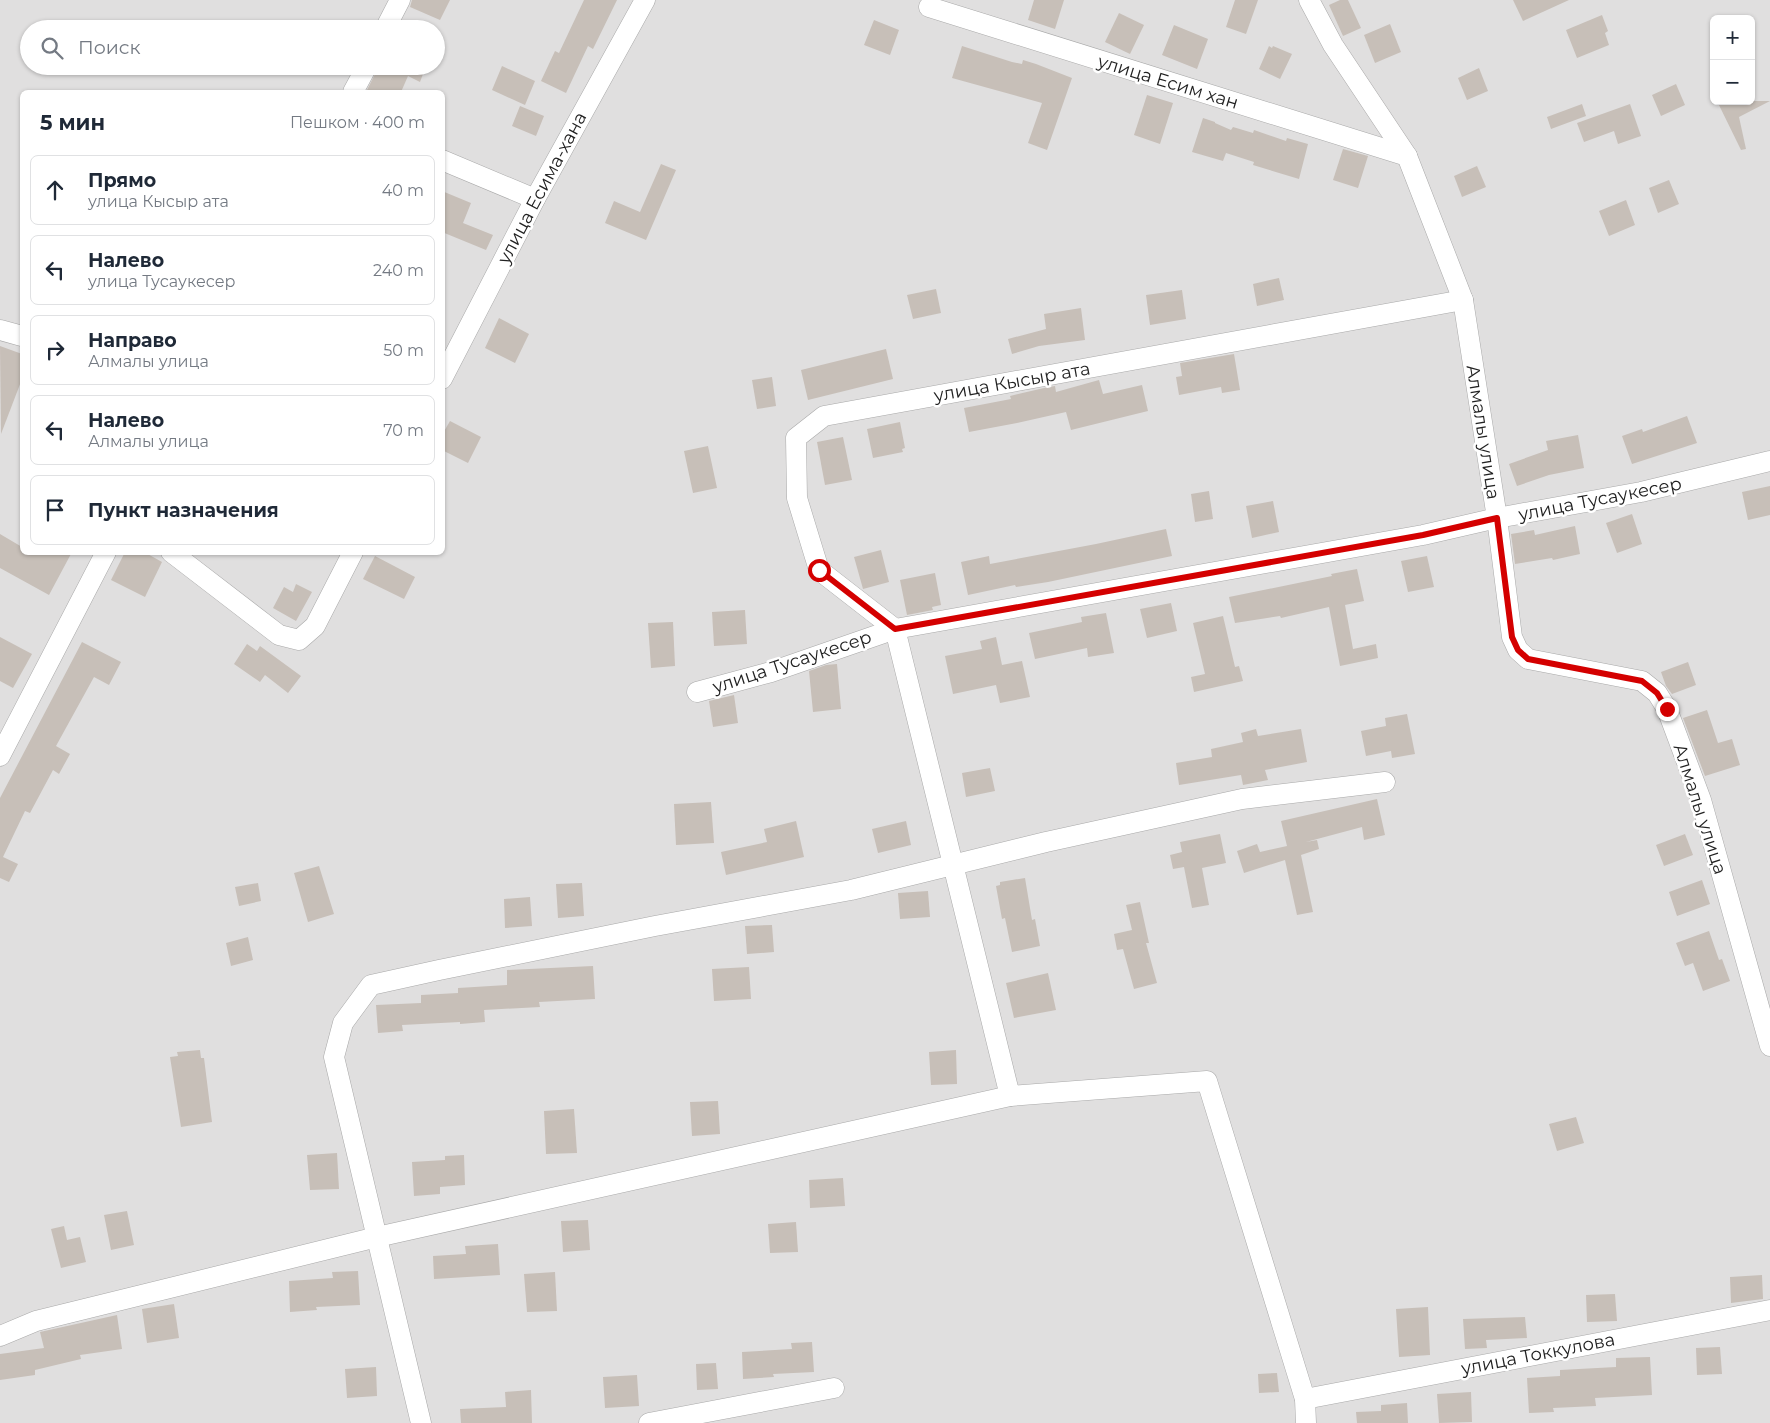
<!DOCTYPE html>
<html lang="ru">
<head>
<meta charset="utf-8">
<style>
	body { margin:0; font-family:Montserrat,sans-serif; background:#f6f6f7; color:#1f2937 }
	.controls { position:absolute; right:15px; top:15px; display:grid; overflow:hidden; border-radius:8px; box-shadow:0 1px 4px #0004 }
	.controls button { width:45px; height:45px; display:grid; place-items:center; padding:0; border:0; border-bottom:1px solid #e0e1e3; background:#fff; color:#1f2937; font:25px sans-serif }
	.stop { position:absolute; width:15px; height:15px; margin:-11px; border:4px solid #d40000; border-radius:50%; background:#fff }
	.stop.end { background:#d40000; border-color:#fff; box-shadow:0 1px 5px #0008 }
	.list { margin:0; padding:0; list-style:none }
	h2 { display:flex; justify-content:space-between; align-items:center; height:65px; margin:0; padding:0 20px; font-size:21px }
	h2 small { font-size:16px; font-weight:400; color:#747a83 }
	.list li { display:grid; grid-template-columns:32px 1fr auto; gap:15px; align-items:center; box-sizing:border-box; height:70px; margin:0 10px 10px; padding:0 10px; border:1px solid #e0e1e3; border-radius:8px }
	.list b { display:block; font-size:19px; white-space:nowrap }
	.list p { margin:0; font-size:16px; white-space:nowrap; color:#747a83 }
	.list em { font-size:16px; font-style:normal; color:#747a83 }
	.icon { flex:none; width:28px; height:28px; fill:none; stroke:currentColor; stroke-width:2; stroke-linecap:round; stroke-linejoin:round }
	.map { position:relative; flex:none; width:1770px; height:1423px; overflow:hidden }
	.search { position:absolute; background:#fff; box-shadow:0 1px 4px #0004; left:20px; top:20px; width:425px; height:55px; display:flex; align-items:center; gap:12px; box-sizing:border-box; padding:0 18px; border-radius:28px; color:#747a83; font-size:19px }
	.panel { position:absolute; background:#fff; box-shadow:0 1px 4px #0004; left:20px; top:90px; width:425px; height:465px; border-radius:8px }
	.map>svg:first-child { display:block }
</style>
</head>
<body>
<div class="map">
<svg width="1770" height="1423" viewBox="0 0 1770 1423">
	<rect width="100%" height="100%" fill="#f2efe9"/>
	<path fill="#e0dfdf" fill-rule="evenodd" d="M0,0H1770V1423H0ZM1714,19H1751V101H1714ZM29,29H436V66H29ZM22,92H442V552H22Z"/>
	<g fill="#c7bfb8">
		<polygon points="412,0 450,0 440,20 410,7"/>
		<polygon points="584,0 617,0 593,49 588,46 566,93 541,81 555,51 559,53"/>
		<polygon points="1034,0 1064,0 1055,29 1028,20"/>
		<polygon points="1235,0 1258,0 1246,34 1226,27"/>
		<polygon points="1340,0 1348,0 1361,28 1343,36 1329,5"/>
		<polygon points="1513,0 1569,0 1523,21"/>
		<polygon points="1119,13 1144,25 1130,54 1105,42"/>
		<polygon points="1602,15 1608,31 1605,33 1609,45 1577,58 1566,30"/>
		<polygon points="874,20 899,30 890,55 864,45"/>
		<polygon points="1390,24 1401,52 1375,63 1364,35"/>
		<polygon points="1174,25 1208,39 1197,69 1162,55"/>
		<polygon points="962,46 1012,62 1022,64 1023,60 1036,64 1072,78 1047,150 1028,143 1042,103 952,78"/>
		<polygon points="1269,46 1272,48 1273,46 1292,54 1280,79 1259,69"/>
		<polygon points="379,66 426,66 420,82 408,76 401,92 366,92"/>
		<polygon points="502,66 535,81 525,105 492,90"/>
		<polygon points="1479,68 1488,91 1467,100 1458,78"/>
		<polygon points="1676,84 1685,105 1661,116 1652,95"/>
		<polygon points="1147,95 1173,103 1160,144 1134,135"/>
		<polygon points="1717,101 1770,101 1739,117 1746,149 1741,150"/>
		<polygon points="1582,104 1586,116 1551,129 1547,117"/>
		<polygon points="1630,104 1641,136 1618,144 1614,131 1584,142 1577,123"/>
		<polygon points="520,106 544,116 536,136 512,126"/>
		<polygon points="1203,118 1215,122 1215,123 1231,130 1233,127 1253,133 1254,130 1286,141 1287,138 1308,144 1299,179 1253,165 1254,162 1226,153 1223,161 1192,152"/>
		<polygon points="1343,149 1368,156 1358,188 1333,180"/>
		<polygon points="661,164 676,170 646,240 605,223 614,201 640,212"/>
		<polygon points="1477,166 1486,187 1462,197 1454,176"/>
		<polygon points="1669,180 1679,204 1658,213 1649,188"/>
		<polygon points="442,191 471,203 463,223 493,235 486,250 442,232"/>
		<polygon points="1626,200 1635,225 1609,236 1599,211"/>
		<polygon points="1279,278 1284,300 1257,306 1253,284"/>
		<polygon points="936,289 941,313 913,319 907,295"/>
		<polygon points="1182,290 1186,319 1150,325 1146,295"/>
		<polygon points="1081,308 1085,340 1039,346 1012,354 1008,339 1046,329 1044,314"/>
		<polygon points="499,318 529,334 515,363 485,348"/>
		<polygon points="0,346 22,354 22,379 1,434"/>
		<polygon points="886,349 893,379 808,400 801,370"/>
		<polygon points="1234,354 1240,390 1222,393 1221,387 1179,395 1176,377 1182,376 1180,363"/>
		<polygon points="772,377 776,406 757,409 752,380"/>
		<polygon points="1099,380 1103,394 1142,385 1148,411 1071,430 1066,412 1017,423 969,432 964,408 1011,399 1010,396 1044,388 1055,386 1056,392"/>
		<polygon points="1687,416 1697,443 1632,464 1622,436 1642,429 1643,432"/>
		<polygon points="450,421 481,437 468,463 442,450 442,435"/>
		<polygon points="900,422 905,448 902,449 903,452 873,458 867,429"/>
		<polygon points="1578,435 1584,468 1549,475 1517,486 1509,464 1548,450 1546,441"/>
		<polygon points="843,437 852,480 825,485 817,442"/>
		<polygon points="708,446 717,488 693,493 684,451"/>
		<polygon points="1770,486 1770,515 1748,520 1742,492"/>
		<polygon points="1209,491 1213,519 1195,522 1191,494"/>
		<polygon points="1273,501 1279,532 1252,538 1246,506"/>
		<polygon points="1632,514 1642,544 1617,553 1606,523"/>
		<polygon points="1575,526 1580,554 1553,560 1552,558 1515,564 1511,534 1534,530 1535,535"/>
		<polygon points="1166,529 1172,556 1048,582 1016,587 1015,585 968,595 961,562 989,556 990,564 1096,544"/>
		<polygon points="0,534 22,547 22,552 72,552 49,595 0,568"/>
		<polygon points="881,550 889,582 863,589 854,557"/>
		<polygon points="125,552 144,552 162,562 145,597 111,580"/>
		<polygon points="375,556 415,577 404,599 363,579"/>
		<polygon points="1427,556 1434,587 1408,592 1401,561"/>
		<polygon points="1357,569 1364,601 1345,605 1353,649 1376,644 1378,658 1340,666 1329,607 1281,618 1280,616 1235,623 1229,597 1332,576 1331,574"/>
		<polygon points="935,573 941,605 932,607 933,610 907,615 900,580"/>
		<polygon points="296,584 312,592 296,621 273,608 284,587 293,592"/>
		<polygon points="1171,603 1177,631 1147,638 1140,609"/>
		<polygon points="745,610 747,644 714,646 712,612"/>
		<polygon points="1106,613 1114,653 1088,657 1087,648 1035,659 1029,633 1082,622 1081,617"/>
		<polygon points="1223,616 1235,667 1239,666 1243,681 1194,692 1191,677 1205,674 1193,623"/>
		<polygon points="673,622 675,666 651,668 648,623"/>
		<polygon points="0,637 32,654 13,688 0,681"/>
		<polygon points="996,637 1002,665 1022,661 1030,697 1000,703 996,685 953,694 945,656 982,649 980,641"/>
		<polygon points="82,642 121,662 109,685 94,677 56,746 70,754 59,774 53,770 30,813 25,811 3,857 18,864 9,882 0,878 0,798"/>
		<polygon points="247,644 257,651 260,646 301,676 288,693 265,675 260,682 234,664"/>
		<polygon points="1688,662 1696,685 1672,694 1666,686 1661,672"/>
		<polygon points="837,664 841,709 813,712 809,671 826,665"/>
		<polygon points="734,695 738,723 713,727 709,701"/>
		<polygon points="1707,710 1718,743 1732,739 1740,765 1705,776 1683,718"/>
		<polygon points="1407,714 1415,754 1392,758 1391,751 1366,756 1361,731 1386,726 1385,718"/>
		<polygon points="1256,729 1258,736 1301,729 1307,762 1265,770 1268,780 1243,785 1241,775 1179,785 1176,763 1212,757 1211,749 1243,742 1241,733"/>
		<polygon points="990,768 995,791 966,797 962,773"/>
		<polygon points="1377,799 1385,835 1364,840 1362,827 1306,842 1317,840 1319,849 1301,855 1313,912 1297,915 1285,860 1244,873 1237,851 1257,844 1260,852 1287,846 1281,821"/>
		<polygon points="711,802 714,843 676,845 674,804"/>
		<polygon points="796,821 804,857 726,875 721,852 767,842 764,829"/>
		<polygon points="906,821 911,845 878,853 872,829"/>
		<polygon points="1220,834 1226,863 1202,868 1209,905 1192,908 1184,867 1173,869 1170,855 1182,852 1180,842"/>
		<polygon points="1685,834 1693,855 1664,866 1656,845"/>
		<polygon points="319,866 334,914 308,922 294,873"/>
		<polygon points="1025,878 1032,920 1035,919 1040,946 1012,952 1005,918 1002,919 996,886 1000,885 1000,882"/>
		<polygon points="1702,880 1710,904 1677,916 1669,892"/>
		<polygon points="258,883 261,901 239,906 235,887"/>
		<polygon points="582,883 584,916 558,918 556,884"/>
		<polygon points="928,891 930,917 900,919 898,893"/>
		<polygon points="530,897 532,926 505,928 504,899"/>
		<polygon points="1140,902 1149,943 1146,943 1157,983 1134,989 1123,949 1117,950 1114,934 1132,930 1126,905"/>
		<polygon points="772,925 774,952 747,954 745,926"/>
		<polygon points="1709,931 1719,960 1722,959 1730,981 1703,991 1693,963 1685,966 1676,943"/>
		<polygon points="248,937 253,960 231,966 226,943"/>
		<polygon points="593,966 595,999 539,1002 540,1007 484,1010 485,1022 460,1024 460,1022 402,1025 403,1031 378,1033 376,1005 421,1003 421,995 458,993 458,988 507,985 507,970"/>
		<polygon points="749,967 751,999 714,1001 712,969"/>
		<polygon points="1048,973 1056,1010 1014,1018 1006,983"/>
		<polygon points="200,1050 201,1058 204,1058 212,1122 181,1127 170,1057 178,1056 177,1052"/>
		<polygon points="956,1050 957,1084 931,1085 929,1052"/>
		<polygon points="718,1101 720,1134 692,1136 690,1102"/>
		<polygon points="574,1109 577,1153 546,1154 544,1111"/>
		<polygon points="1576,1117 1584,1143 1557,1151 1549,1124"/>
		<polygon points="337,1153 339,1189 310,1190 307,1155"/>
		<polygon points="464,1155 465,1185 440,1187 440,1194 414,1196 412,1162 445,1160 445,1156"/>
		<polygon points="843,1178 845,1206 810,1208 809,1180"/>
		<polygon points="127,1211 134,1245 111,1250 104,1215"/>
		<polygon points="588,1220 590,1250 563,1252 561,1221"/>
		<polygon points="796,1222 798,1252 770,1253 768,1224"/>
		<polygon points="64,1226 67,1240 80,1237 86,1262 61,1268 51,1229"/>
		<polygon points="498,1244 500,1275 434,1279 433,1256 466,1254 465,1246"/>
		<polygon points="358,1271 360,1305 316,1307 317,1310 290,1312 289,1281 333,1278 332,1272"/>
		<polygon points="555,1272 557,1311 527,1312 524,1274"/>
		<polygon points="1762,1275 1763,1299 1731,1303 1730,1277"/>
		<polygon points="1615,1294 1617,1321 1587,1322 1586,1295"/>
		<polygon points="174,1304 179,1338 147,1343 142,1309"/>
		<polygon points="1428,1307 1430,1355 1399,1357 1396,1309"/>
		<polygon points="117,1315 122,1349 80,1355 81,1359 35,1370 35,1375 0,1380 0,1354 44,1348 40,1332"/>
		<polygon points="1525,1317 1527,1338 1486,1340 1487,1348 1465,1349 1463,1319"/>
		<polygon points="812,1342 814,1372 773,1374 774,1377 743,1379 742,1352 792,1349 791,1343"/>
		<polygon points="1720,1347 1722,1374 1697,1375 1696,1348"/>
		<polygon points="1650,1357 1652,1395 1595,1398 1596,1406 1553,1408 1554,1412 1529,1413 1527,1378 1560,1376 1560,1370 1616,1367 1616,1358"/>
		<polygon points="716,1363 718,1389 697,1390 696,1364"/>
		<polygon points="376,1367 377,1396 347,1398 345,1369"/>
		<polygon points="1277,1373 1279,1392 1259,1393 1258,1374"/>
		<polygon points="637,1375 639,1406 605,1408 603,1377"/>
		<polygon points="531,1390 532,1423 461,1423 460,1409 506,1407 505,1392"/>
		<polygon points="1471,1392 1472,1422 1439,1423 1437,1394"/>
		<polygon points="1407,1403 1408,1423 1357,1423 1356,1412 1381,1411 1381,1405"/>
	</g>
	<g fill="none" stroke-linecap="round" stroke-linejoin="round">
		<g stroke="#a9a9a9" stroke-width="21">
			<g id="minor">
				<polyline points="1309,0 1333,45 1407,156 1463,300 1497,518 1512,637 1518,650 1528,659 1642,681 1657,693 1667,709 1701,800 1770,1046"/>
				<polyline points="929,7 1407,156"/>
				<polyline points="385,29 400,0"/>
				<polyline points="353,92 367,66"/>
				<polyline points="442,160 535,199"/>
				<polyline points="0,330 22,336"/>
				<polyline points="442,379 535,199 645,0"/>
				<polyline points="171,552 279,635 299,640 315,626 353,552"/>
				<polyline points="697,692 771,672 895,629 1423,535 1497,518 1641,492 1770,461"/>
				<polyline points="0,756 106,552"/>
				<polyline points="0,1336 36,1321 377,1237 1010,1096"/>
				<polyline points="1305,1399 1770,1310"/>
				<polyline points="421,1423 334,1057 343,1023 371,985 439,970 655,926 851,890 1046,842 1242,799 1385,782"/>
				<polyline points="649,1423 834,1388"/>
				<polyline points="1306,1423 1305,1399 1207,1081 1010,1096 895,629 819,570 797,498 796,438 824,416 1463,300"/>
			</g>
		</g>
		<use href="#minor" stroke="#fff" stroke-width="20"/>
	</g>
	<g fill="none" stroke-linecap="round" stroke-linejoin="round">
		<polyline stroke="#d40000" stroke-width="6" points="819,570 895,629 1423,535 1497,518 1512,637 1518,650 1528,659 1642,681 1657,693 1667,709"/>
	</g>
	<g text-anchor="middle" dominant-baseline="central" stroke-width="5" stroke-linejoin="round" paint-order="stroke">
		<g font-size="18" fill="#222" stroke="#fff">
			<text transform="translate(1168 82) rotate(17)">улица Есим хан</text>
			<text transform="translate(542 188) rotate(-62)">улица Есима-хана</text>
			<text transform="translate(1012 382) rotate(-10)">улица Кысыр ата</text>
			<text transform="translate(1483 432) rotate(81)">Алмалы улица</text>
			<text transform="translate(1600 499) rotate(-11)">улица Тусаукесер</text>
			<text transform="translate(792 662) rotate(-18)">улица Тусаукесер</text>
			<text transform="translate(1700 809) rotate(72)">Алмалы улица</text>
			<text transform="translate(1538 1354) rotate(-11)">улица Токкулова</text>
		</g>
	</g>
</svg>
<div class="controls">
<button>+</button>
<button>−</button>
</div>
<div class="stop" style="left:819px;top:570px"></div>
<div class="stop end" style="left:1667px;top:709px"></div>
<div class="search"><svg class="icon" aria-label="search" viewBox="0 0 24 24"><circle cx="10" cy="10" r="6"/><path d="M15 15l6 6"/></svg>Поиск</div>
<section class="panel">
<h2>5 мин<small>Пешком · 400 m</small></h2>
<ul class="list">
<li><svg class="icon" aria-label="ahead" viewBox="0 0 24 24"><path d="M12 20V5M6 11l6-6 6 6"/></svg><div><b>Прямо</b><p>улица Кысыр ата</p></div><em>40 m</em></li>
<li><svg class="icon" aria-label="left" viewBox="0 0 24 24"><path d="M17 20v-9H6M10 6l-5 5 5 5"/></svg><div><b>Налево</b><p>улица Тусаукесер</p></div><em>240 m</em></li>
<li><svg class="icon" aria-label="right" viewBox="0 0 24 24"><path d="M7 20v-9h11M14 6l5 5-5 5"/></svg><div><b>Направо</b><p>Алмалы улица</p></div><em>50 m</em></li>
<li><svg class="icon" aria-label="left" viewBox="0 0 24 24"><path d="M17 20v-9H6M10 6l-5 5 5 5"/></svg><div><b>Налево</b><p>Алмалы улица</p></div><em>70 m</em></li>
<li><svg class="icon" aria-label="arrive" viewBox="0 0 24 24"><path d="M6 21V4h12l-3 4 3 4H6"/></svg><div><b>Пункт назначения</b></div></li>
</ul>
</section>
</div>
</body>
</html>
